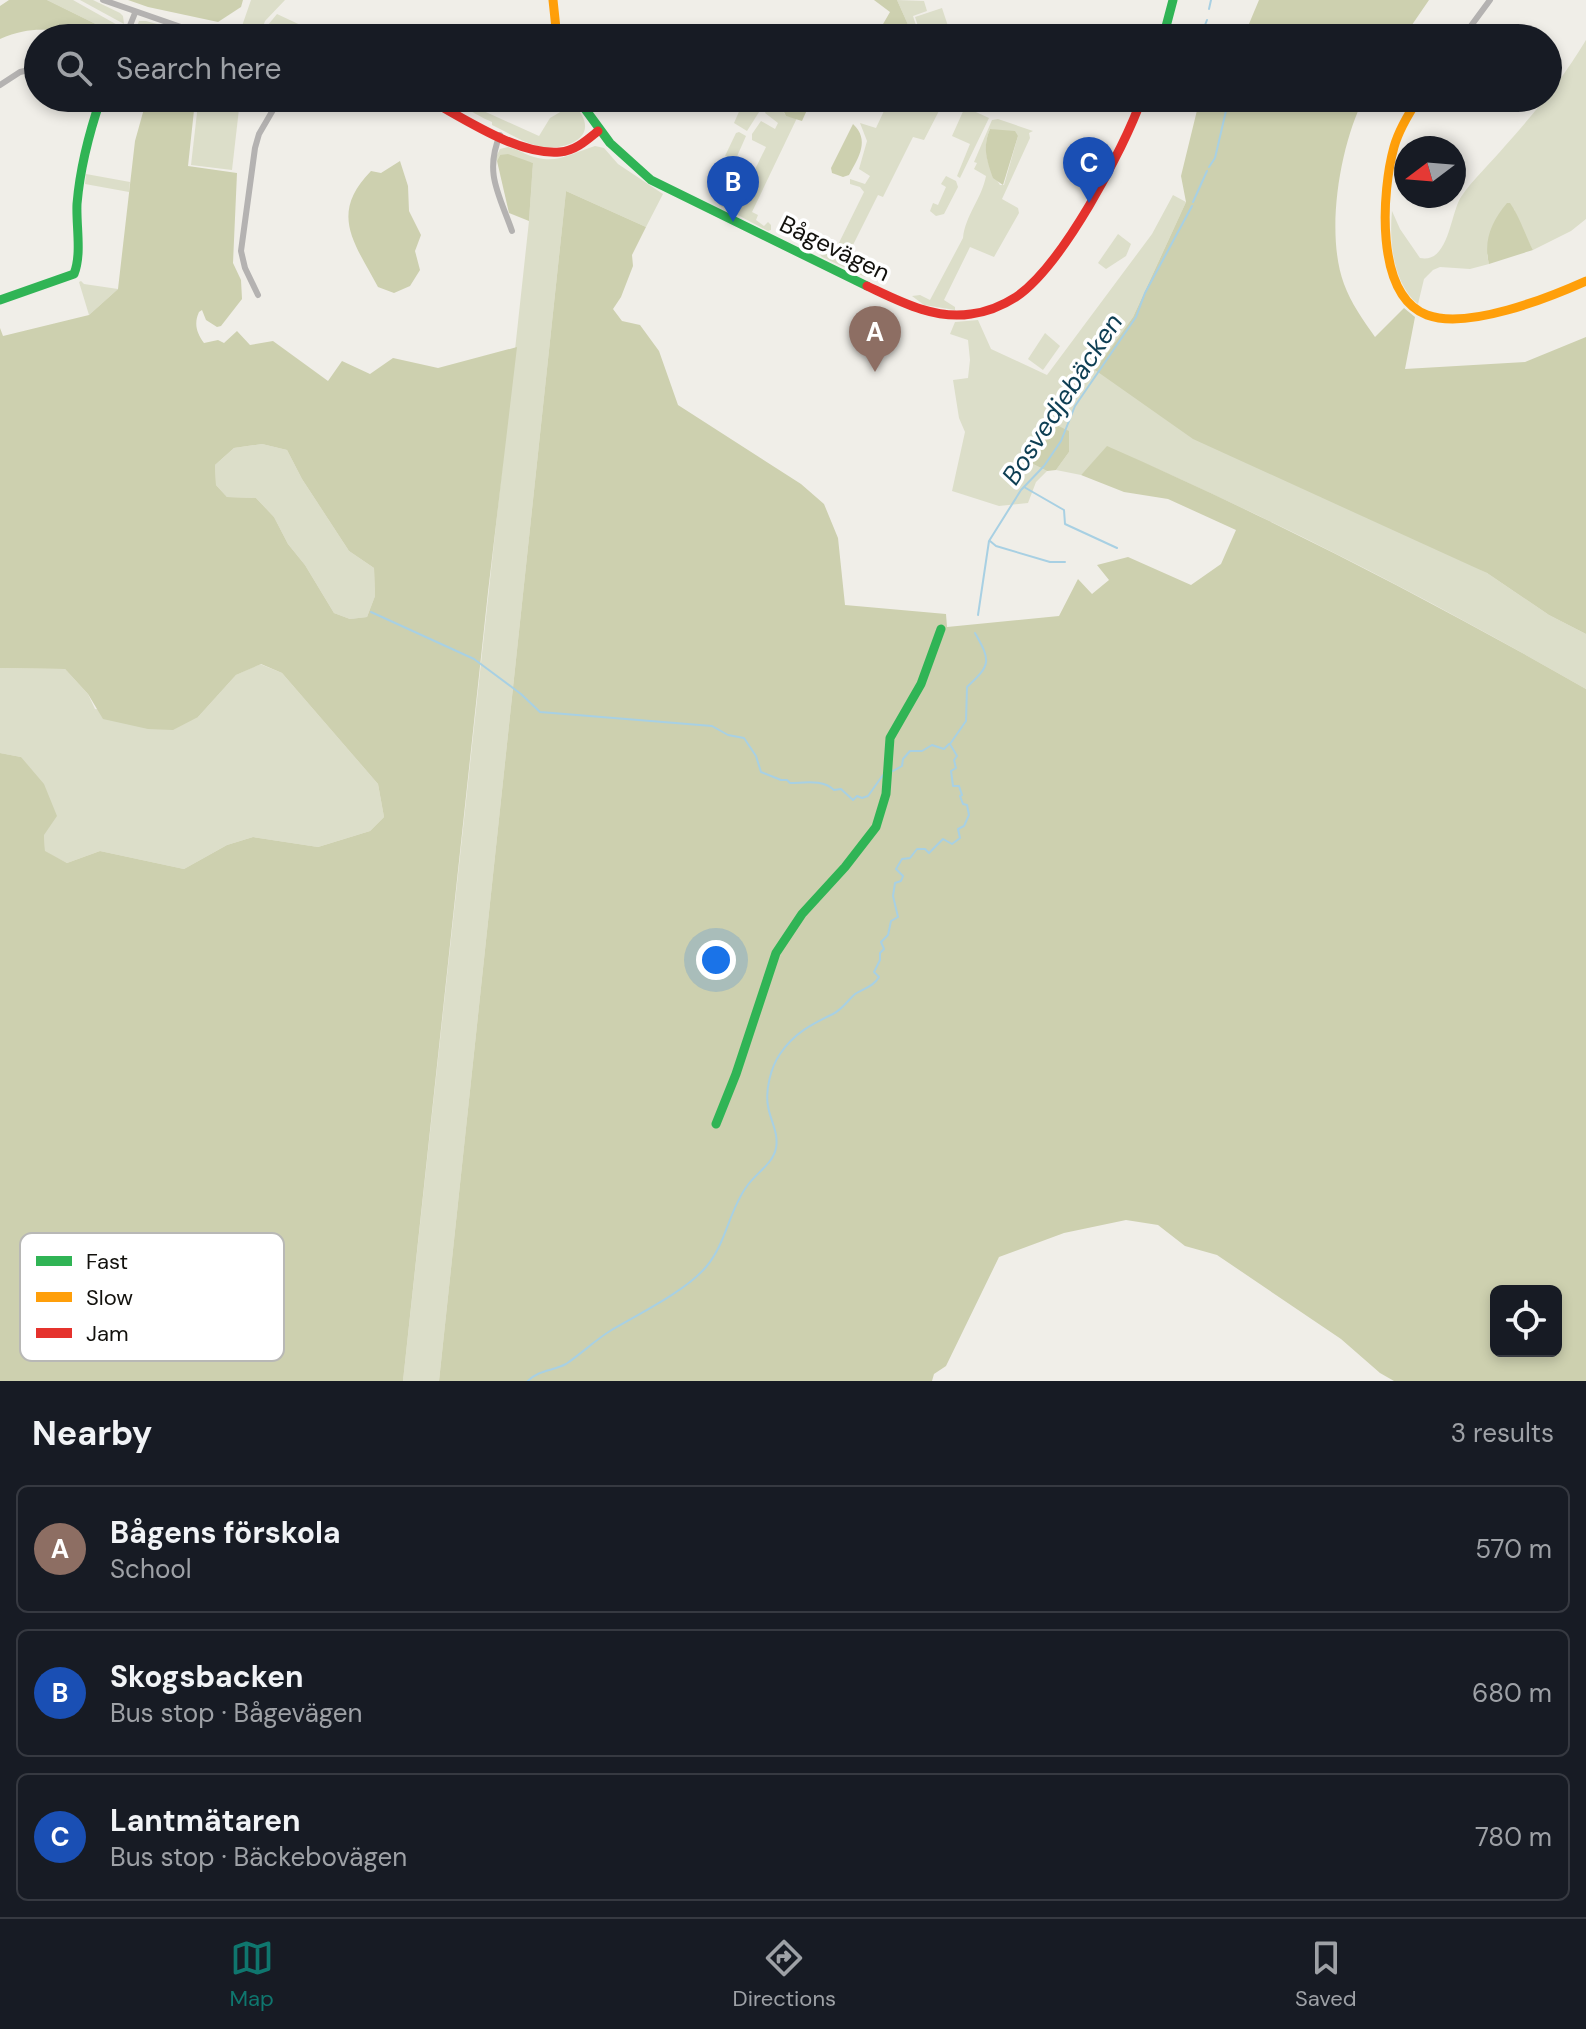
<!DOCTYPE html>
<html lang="en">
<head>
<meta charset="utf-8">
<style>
	body { margin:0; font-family:"DM Sans",sans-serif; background:#20242c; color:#f1f3f6 }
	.controls { position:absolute; right:24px; bottom:24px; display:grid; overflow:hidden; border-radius:12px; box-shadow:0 4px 12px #0003 }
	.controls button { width:72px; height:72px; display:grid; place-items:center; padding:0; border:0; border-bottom:2px solid #363941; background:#171b24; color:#f1f3f6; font:40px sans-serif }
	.compass { position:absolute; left:1394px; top:136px; width:72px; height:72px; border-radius:50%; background:#171b24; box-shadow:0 4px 12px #0003; rotate:254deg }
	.you { position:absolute; left:716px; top:960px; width:28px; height:28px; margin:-20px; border:6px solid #fff; border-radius:50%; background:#1a73e8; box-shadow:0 0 0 12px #1a73e833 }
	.badge { display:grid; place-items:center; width:52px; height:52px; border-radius:50%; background:#0f766e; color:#fff; font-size:26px; font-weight:700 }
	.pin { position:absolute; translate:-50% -66px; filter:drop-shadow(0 2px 4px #0008) }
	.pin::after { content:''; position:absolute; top:42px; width:28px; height:24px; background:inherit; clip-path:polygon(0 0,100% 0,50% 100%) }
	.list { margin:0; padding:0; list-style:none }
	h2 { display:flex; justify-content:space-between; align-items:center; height:104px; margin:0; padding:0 32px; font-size:34px }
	h2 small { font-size:26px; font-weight:400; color:#9ea1a6 }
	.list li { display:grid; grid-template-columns:52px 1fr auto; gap:24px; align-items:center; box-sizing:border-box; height:128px; margin:0 16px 16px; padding:0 16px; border:2px solid #363941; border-radius:12px }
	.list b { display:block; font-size:30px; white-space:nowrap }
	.list p { margin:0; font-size:26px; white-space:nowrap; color:#9ea1a6 }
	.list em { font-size:26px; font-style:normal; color:#9ea1a6 }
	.icon { flex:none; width:44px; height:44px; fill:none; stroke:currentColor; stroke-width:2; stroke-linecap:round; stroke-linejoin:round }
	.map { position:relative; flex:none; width:1586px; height:1381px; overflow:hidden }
	.search { position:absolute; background:#171b24; box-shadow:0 4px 12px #0003; left:24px; right:24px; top:24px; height:88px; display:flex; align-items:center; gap:20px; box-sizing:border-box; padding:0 28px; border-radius:44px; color:#9ea1a6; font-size:30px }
	.sheet { height:536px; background:#171b24 }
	nav { display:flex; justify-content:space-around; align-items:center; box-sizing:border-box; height:112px; border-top:2px solid #363941; background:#171b24; font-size:22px; color:#9ea1a6 }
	nav a { display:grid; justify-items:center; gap:4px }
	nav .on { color:#0f766e }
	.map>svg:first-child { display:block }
</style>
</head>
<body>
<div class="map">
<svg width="1586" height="1381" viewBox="0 0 1586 1381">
	<rect width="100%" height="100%" fill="#f0eee8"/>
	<g fill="#dcdec9" fill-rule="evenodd">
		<polygon points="47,0 73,0 121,27 118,38 111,38 112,32"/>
		<polygon points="80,0 93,0 120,13 123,16 124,24"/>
		<polygon points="251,0 285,0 265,21 259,38 251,38 243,32 242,26"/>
		<polygon points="897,0 924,1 927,11 913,16 920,38 914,38"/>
		<polygon points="942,8 952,38 922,38 915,17"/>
		<polygon points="277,14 328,38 264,38 268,25"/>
		<polygon points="139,21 146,21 208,38 159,38 136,29"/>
		<path d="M1586,40V219L1571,231L1533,250L1521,228L1514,209L1487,255L1489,264L1470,269L1440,267L1433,270L1424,279L1418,304C1393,284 1389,241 1392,211L1400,229L1420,258C1449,264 1450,214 1461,197C1473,179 1491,163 1505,146C1536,111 1562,80 1586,40Z"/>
		<path d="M438,98H455L539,136L550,118L574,104C577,108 582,114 584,120C592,144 553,151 538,146C522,142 507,132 492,125V122C471,113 464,104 438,98Z"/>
		<polygon points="745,98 768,98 747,131 734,123"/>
		<polygon points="773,98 789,98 783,111 786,116 797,118 752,212 758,215 756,220 764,226 768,222 771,225 771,230 768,231 719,205 719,203 721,201 736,208 766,147 752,140 752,134 761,121 775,129 778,123 765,113"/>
		<polygon points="890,98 938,98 961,107 958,112 945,106 941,107 924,140 913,137 883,197 878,195 847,257 853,260 850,266 865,273 869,270 869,274 865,277 822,257 816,250 833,255 864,192 860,187 850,184 850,179 865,184 870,176 859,169 867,141 860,123 876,128"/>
		<polygon points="198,104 239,109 232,170 191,165"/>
		<polygon points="965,107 989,118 960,178 957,176 970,144 952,136"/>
		<path d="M998,119L1033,131L1029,133L1030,138L1002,199L1018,208L1019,213L994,257L970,247L944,300L955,307V310L924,305L912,296L920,295L930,300L963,238C965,216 982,198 986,176L974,169L977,163L974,162L992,120ZM990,129L1018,136L1004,185H1000C988,167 981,150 990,129Z"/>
		<polygon points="739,132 746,136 735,161 725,156 736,133"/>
		<path d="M595,146L604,148L618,164L663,194L646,227L566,191L439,1381H403L529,221L533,163L500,155L497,161L495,159L500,149L508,147C518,149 527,156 538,158C559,163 575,152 595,146Z"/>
		<polygon points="86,174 130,182 129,192 85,184"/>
		<polygon points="946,176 956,181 958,187 944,214 936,216 930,211 933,203 938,205 946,187 941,184"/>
		<path d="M1173,195L1186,202L1133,317L1096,369L1487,573L1549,615L1586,634V689C1431,600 1271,517 1107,447L1081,475L1056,470L1069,452L1029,462L1047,471L1036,482L1028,503L999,506L952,491L965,432L959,418L953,380L968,378L970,360L968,340L950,334L955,322L978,320L991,349L1047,375L1152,234Z"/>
		<polygon points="1118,234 1131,244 1126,256 1106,269 1098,263"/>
		<polygon points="81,281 84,284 118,289 89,315 79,282"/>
		<polygon points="1045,333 1060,346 1043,370 1028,359"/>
		<polygon points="262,444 287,450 302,479 349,551 374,568 375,596 367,617 350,619 334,613 305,565 288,544 274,517 256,498 227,497 216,485 215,465 234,448"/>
		<polygon points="260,664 282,673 378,784 384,817 370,831 318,847 253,837 227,845 184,869 100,851 67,863 45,852 44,835 21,757 0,753 0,668 65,669 88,694 95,709 198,717 236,675"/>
	</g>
	<g fill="#cdd0af" fill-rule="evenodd">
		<path d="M9,0H47L112,32L111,38C66,38 47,19 0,39V6Z"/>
		<polygon points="128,0 243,0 241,7 218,22 148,7"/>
		<polygon points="874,0 897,0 914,38 875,38 890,12"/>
		<polygon points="1259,0 1429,0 1403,38 1210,38 1213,24 1246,31"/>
		<path d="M147,98H246L237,106L195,101L188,166L237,173L233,263L241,280L242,299L221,326L217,327L206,320L202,310L199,312C194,323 196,332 204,343L218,340L224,343L237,331L250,345L273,341L328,381L342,361L370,374L393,358L438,368L517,347L488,592L403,1381H0V753L21,757L44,784L57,816L44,835L45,851L67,863L100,851L184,869L227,845L253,837L318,847L370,831L384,817L378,784L282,673L261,664L236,675L198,717L173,730L148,729L103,719L88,694L65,669L0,668V328L3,336L89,315L118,289L135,141ZM262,444L287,450L302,479L349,551L374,568L375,596L367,617L350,619L334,613L305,565L288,544L274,517L256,498L227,497L216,485L215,465L234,448Z"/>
		<polygon points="789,98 822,98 820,103 811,101 802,121 786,116 783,110"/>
		<polygon points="950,98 986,98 986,111 955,100"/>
		<path d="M1200,98H1364C1340,145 1325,233 1344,284C1351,303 1363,320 1375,337L1404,308L1415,317L1405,369L1525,362L1586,337V634L1549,615L1487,573L1193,439L1095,370L1133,317L1186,202L1181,176Z"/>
		<path d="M853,124C870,140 859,157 849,175L843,177L832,173L831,168Z"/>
		<path d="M990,129L1015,131L1018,136L1003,185L993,178C987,160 982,148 990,129Z"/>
		<polygon points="508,154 533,163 529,221 509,213 497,161 500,155"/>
		<path d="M400,161L408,186L409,211L421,235L415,251L420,270L410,286L394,293L378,287C354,242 329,214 371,171L381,173Z"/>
		<path d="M566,191L646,227L632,255L633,266L621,297L613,309L622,321L640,325L659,351L678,405L801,484L824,504L838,538L845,605L946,614L947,627L1059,616L1078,579L1092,594L1109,580L1097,565L1128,557L1191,585L1221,564L1236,530L1168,499L1124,492L1081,475L1107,446C1271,518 1431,600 1586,689V1381H1394L1380,1373L1341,1339L1217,1255L1185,1246L1158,1225L1126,1220L1064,1233L999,1257L946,1366L934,1374L932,1381H439ZM1496,1291H1556V1351H1496Z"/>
		<path d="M1507,203H1510C1520,217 1525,235 1533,250L1489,264C1483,240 1492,221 1507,203Z"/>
		<path d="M1050,422L1069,431V452L1056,470L1047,471L1029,462C1028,443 1033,430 1050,422Z"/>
	</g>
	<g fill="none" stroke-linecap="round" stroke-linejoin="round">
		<g stroke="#a8d0e3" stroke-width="2">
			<polyline points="1209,9 1211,0"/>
			<polyline points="1207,20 1205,25 1212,38"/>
			<polyline points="1209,167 1215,158 1229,98"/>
			<polyline points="1193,202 1207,171"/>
			<polyline points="1024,487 1064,510 1065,524 1117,548"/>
			<polyline points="990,541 996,546 1050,562 1065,562"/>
			<path d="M371,612L474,659L521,694L540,712L712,726L728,735L744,738L756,756L761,772L781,780H787L790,783C804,783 823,779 834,790L841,789L853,800L857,796L862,798L868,796L883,775"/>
			<polyline points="978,615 989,541 1021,490 1044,466 1061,441 1075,406 1136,317 1145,293 1192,206"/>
			<polyline points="893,771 902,766 903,759 910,751 922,751 932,745 944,749 949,744"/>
			<path d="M528,1381C538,1370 553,1371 566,1364C581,1354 594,1341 610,1331C637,1315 686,1291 706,1267C726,1244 729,1210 747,1186C756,1173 773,1164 776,1148C779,1133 770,1120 768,1106C765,1090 771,1067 780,1054C794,1033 812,1024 833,1014C843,1009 847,1001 855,994C864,988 873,987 879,977L874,972L880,960V953L884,949L881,942L888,935L891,921L898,917L893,896L895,883L901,881L903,876L896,869L902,859L910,858L917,849H925L929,853L943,839L952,844L960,838L958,829L964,826L969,815L967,805L963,804L960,796L962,795L959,786H953L951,771L956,768L954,760L957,756L950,744L966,721L967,687C991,665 991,661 975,633"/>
		</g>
		<g stroke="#b4b2b1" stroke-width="6">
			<polyline points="103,0 181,27 227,38"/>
			<polyline points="125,38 135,13"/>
			<polyline points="1462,38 1490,0"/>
			<polyline points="0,85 20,72 38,68"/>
			<path d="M500,135C484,173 499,194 512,231"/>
			<polyline points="258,295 245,268 241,251 255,148 259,134 280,98"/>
		</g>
		<g stroke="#30b455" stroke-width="9">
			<polyline points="1163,38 1173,0"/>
			<polyline points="577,98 610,143 651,180 867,286"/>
			<path d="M0,300L74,274C82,254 76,226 77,204C80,168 89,133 101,98"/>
			<polyline points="716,1124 736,1074 776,953 802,914 845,867 876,827 886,794 890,738 921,684 941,629"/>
		</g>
		<g stroke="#ff9f0a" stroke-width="9">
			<polyline points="553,0 557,38"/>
			<path d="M1419,98C1409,113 1399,129 1394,147C1382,190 1374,295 1427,315C1468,330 1548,298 1586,281"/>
		</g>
		<g stroke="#e5322d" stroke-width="9">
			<path d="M426,98C462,117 518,156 560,152C575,151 587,140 598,131"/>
			<path d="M867,286C899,301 934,320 971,314C987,312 1002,306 1016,297C1062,266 1123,151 1142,98"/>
		</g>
	</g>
	<g text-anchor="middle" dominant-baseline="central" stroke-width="7" stroke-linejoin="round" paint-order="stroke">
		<g font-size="24" fill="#12110d" stroke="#fff">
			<text transform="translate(835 248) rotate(26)">Bågevägen</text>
		</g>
		<g font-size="26" font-style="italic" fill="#0d3e53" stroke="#fff">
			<text transform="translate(1062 399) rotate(-57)">Bosvedjebäcken</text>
		</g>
	</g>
	<rect x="20" y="1233" width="264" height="128" rx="12" fill="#fff" stroke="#b8b8b6" stroke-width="2"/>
	<rect x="36" y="1256" width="36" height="10" fill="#30b455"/>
	<rect x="36" y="1292" width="36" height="10" fill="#ff9f0a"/>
	<rect x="36" y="1328" width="36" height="10" fill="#e5322d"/>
	<g font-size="22" fill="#12110d">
		<text x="86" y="1269">Fast</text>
		<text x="86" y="1305">Slow</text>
		<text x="86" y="1341">Jam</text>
	</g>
</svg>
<div class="controls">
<button><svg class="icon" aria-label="locate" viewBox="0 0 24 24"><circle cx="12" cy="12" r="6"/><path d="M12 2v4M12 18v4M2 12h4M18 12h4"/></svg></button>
</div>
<svg class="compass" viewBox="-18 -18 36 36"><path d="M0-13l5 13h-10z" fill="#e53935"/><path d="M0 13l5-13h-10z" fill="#9ea1a6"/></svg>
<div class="you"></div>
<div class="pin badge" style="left:875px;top:372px;background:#8d6e63">A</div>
<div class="pin badge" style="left:733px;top:222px;background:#1a4fb4">B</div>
<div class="pin badge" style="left:1089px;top:203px;background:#1a4fb4">C</div>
<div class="search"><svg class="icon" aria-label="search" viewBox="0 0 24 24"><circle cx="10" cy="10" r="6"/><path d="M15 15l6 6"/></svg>Search here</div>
</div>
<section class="sheet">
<h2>Nearby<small>3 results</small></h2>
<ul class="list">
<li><span class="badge" style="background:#8d6e63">A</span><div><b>Bågens förskola</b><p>School</p></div><em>570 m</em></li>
<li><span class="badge" style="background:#1a4fb4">B</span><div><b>Skogsbacken</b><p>Bus stop · Bågevägen</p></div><em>680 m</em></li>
<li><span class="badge" style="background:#1a4fb4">C</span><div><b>Lantmätaren</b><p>Bus stop · Bäckebovägen</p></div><em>780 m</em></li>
</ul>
</section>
<nav>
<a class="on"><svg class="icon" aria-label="map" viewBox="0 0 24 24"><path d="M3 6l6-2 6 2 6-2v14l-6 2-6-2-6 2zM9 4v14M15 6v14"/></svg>Map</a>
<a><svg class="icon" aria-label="directions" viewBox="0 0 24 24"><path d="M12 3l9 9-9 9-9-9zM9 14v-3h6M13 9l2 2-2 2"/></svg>Directions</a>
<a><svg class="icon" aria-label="saved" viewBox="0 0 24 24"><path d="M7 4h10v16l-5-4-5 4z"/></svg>Saved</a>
</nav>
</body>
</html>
